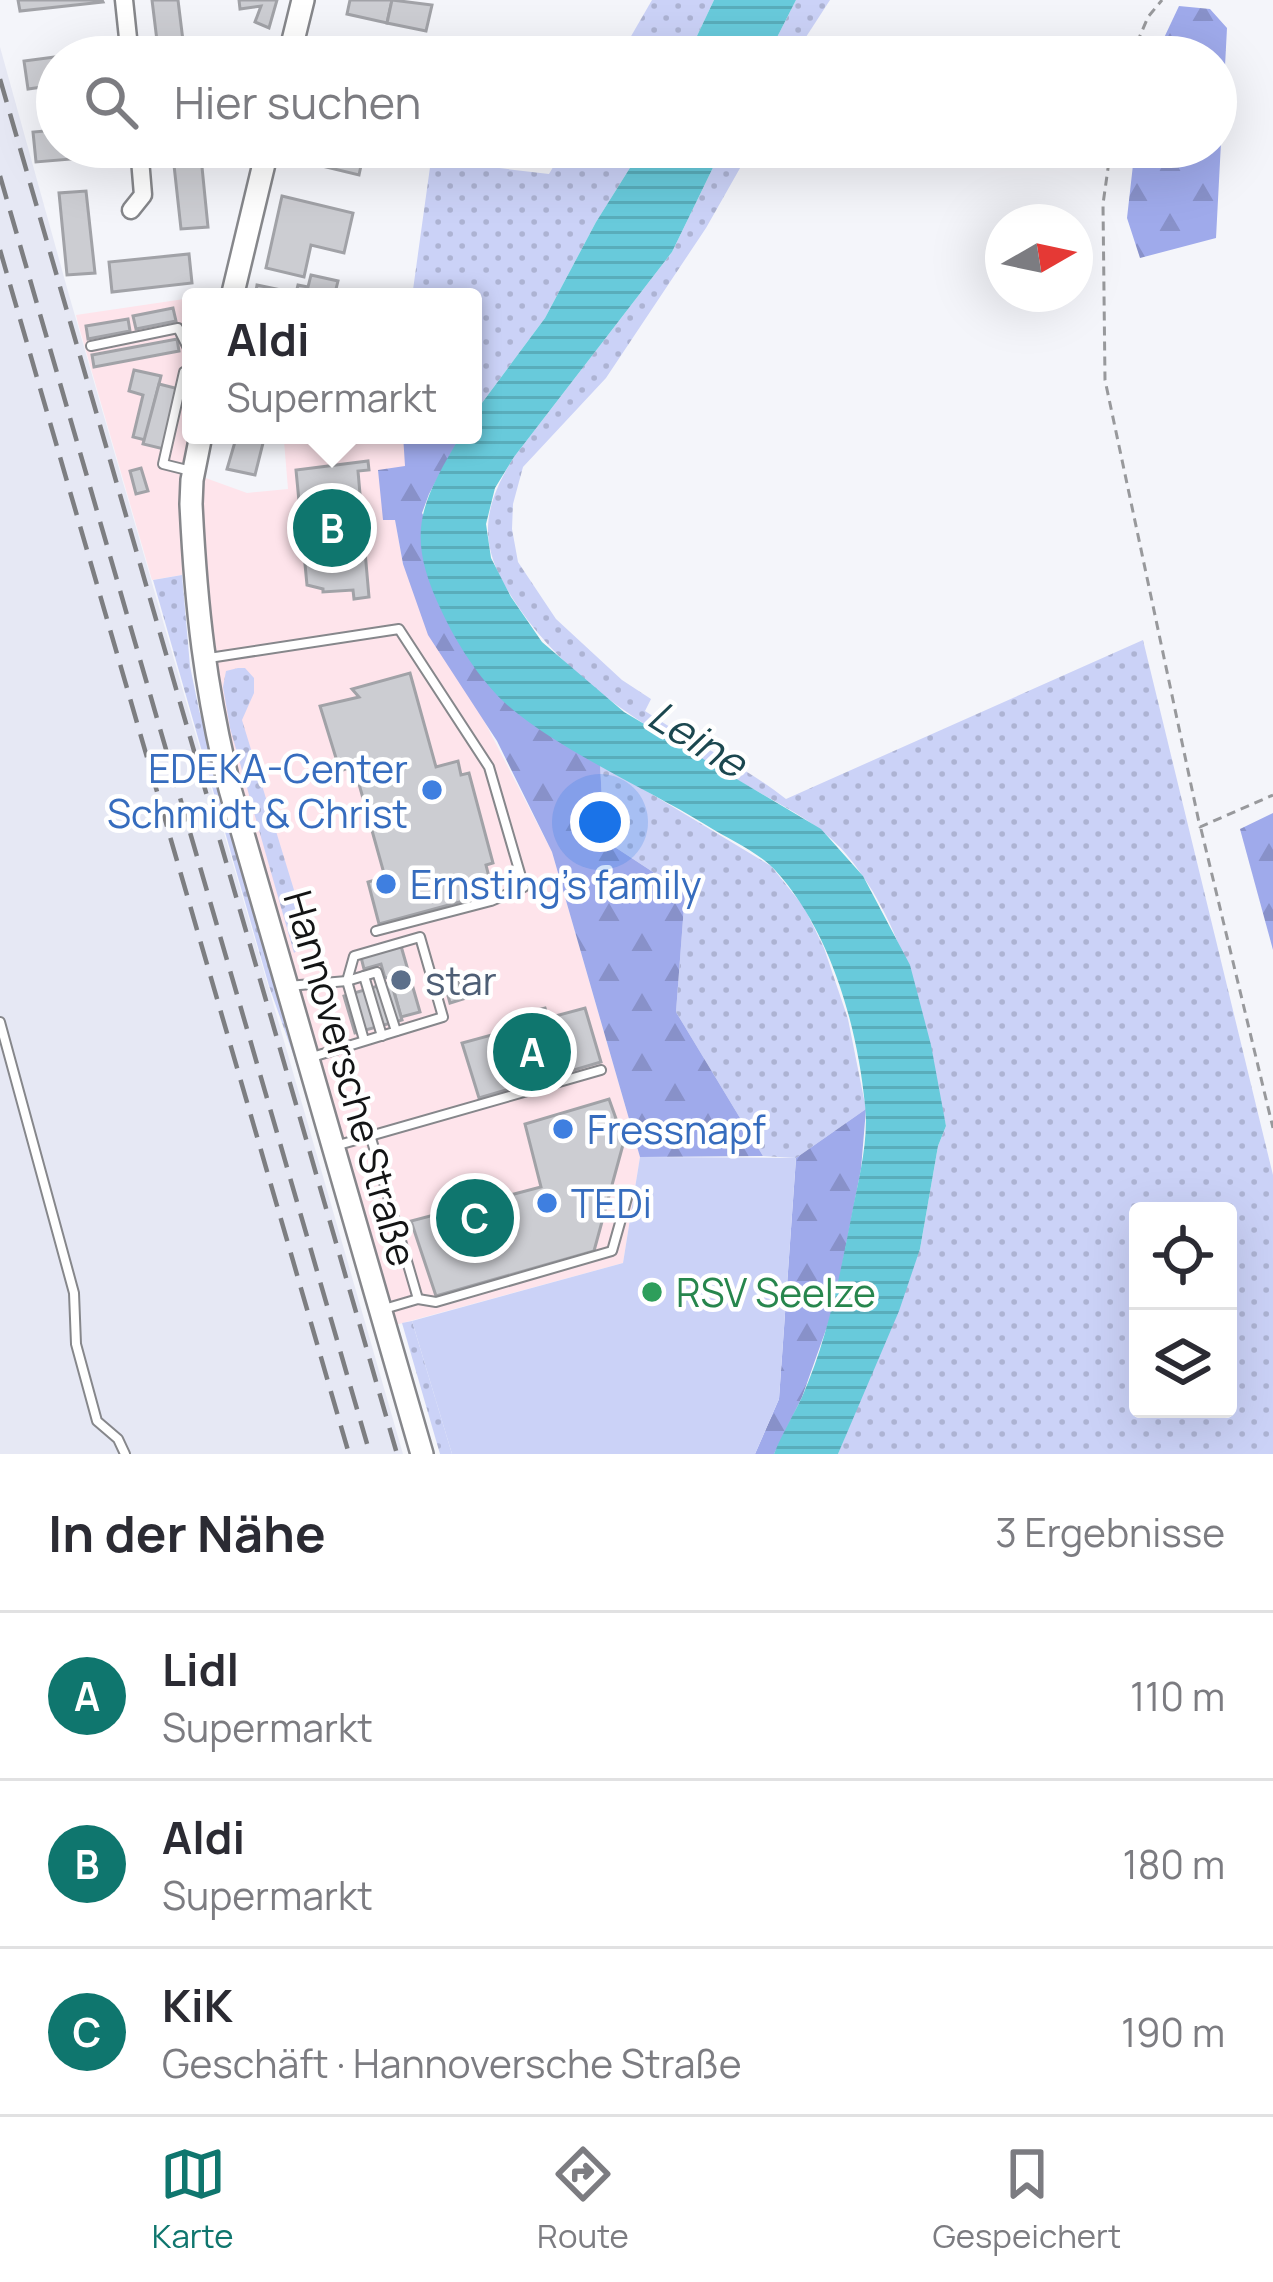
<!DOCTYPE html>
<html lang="de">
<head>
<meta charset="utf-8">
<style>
	body { margin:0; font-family:Manrope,sans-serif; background:#f2f2f3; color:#2b2b33 }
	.controls { position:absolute; right:36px; bottom:36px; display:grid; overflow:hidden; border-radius:12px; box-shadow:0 12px 48px #0002 }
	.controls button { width:108px; height:108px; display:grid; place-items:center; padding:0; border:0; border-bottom:3px solid #e1e1e2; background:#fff; color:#2b2b33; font:60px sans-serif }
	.compass { position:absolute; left:985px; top:204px; width:108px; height:108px; border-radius:50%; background:#fff; box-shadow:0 12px 48px #0002; rotate:81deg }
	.you { position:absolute; left:600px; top:822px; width:42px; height:42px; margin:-30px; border:9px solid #fff; border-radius:50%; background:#1a73e8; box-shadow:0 0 0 18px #1a73e833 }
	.badge { display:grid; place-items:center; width:78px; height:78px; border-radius:50%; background:#0f766e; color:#fff; font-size:39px; font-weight:700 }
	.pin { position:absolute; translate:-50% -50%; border:6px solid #fff; box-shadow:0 3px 12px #0006 }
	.popup { position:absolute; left:182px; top:288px; width:300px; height:156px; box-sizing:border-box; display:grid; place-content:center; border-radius:12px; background:#fff; filter:drop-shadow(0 3px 9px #0005); font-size:39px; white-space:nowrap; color:#7c7c81 }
	.popup b { font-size:45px; color:#2b2b33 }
	.popup::after { content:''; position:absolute; left:50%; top:100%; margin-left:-24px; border:24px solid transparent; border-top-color:#fff }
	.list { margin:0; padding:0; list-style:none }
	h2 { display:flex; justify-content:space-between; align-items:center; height:156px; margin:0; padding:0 48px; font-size:51px }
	h2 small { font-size:39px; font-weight:400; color:#7c7c81 }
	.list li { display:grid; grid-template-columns:78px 1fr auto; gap:36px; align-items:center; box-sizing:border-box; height:168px; padding:0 48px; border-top:3px solid #e1e1e2 }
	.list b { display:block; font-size:45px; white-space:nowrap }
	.list p { margin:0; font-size:39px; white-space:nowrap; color:#7c7c81 }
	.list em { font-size:39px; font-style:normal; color:#7c7c81 }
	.icon { flex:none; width:66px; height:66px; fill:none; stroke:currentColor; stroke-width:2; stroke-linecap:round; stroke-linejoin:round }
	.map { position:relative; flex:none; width:1273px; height:1454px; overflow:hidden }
	.search { position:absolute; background:#fff; box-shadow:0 12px 48px #0002; left:36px; right:36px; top:36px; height:132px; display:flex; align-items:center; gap:30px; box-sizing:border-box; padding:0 42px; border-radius:66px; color:#7c7c81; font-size:45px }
	.sheet { height:660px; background:#fff }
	nav { display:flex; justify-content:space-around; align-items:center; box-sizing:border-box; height:168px; border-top:3px solid #e1e1e2; background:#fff; font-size:33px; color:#7c7c81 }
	nav a { display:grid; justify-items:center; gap:6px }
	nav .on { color:#0f766e }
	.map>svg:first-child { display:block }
</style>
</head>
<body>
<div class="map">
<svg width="1273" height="1454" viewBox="0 0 1273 1454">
	<defs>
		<pattern id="grass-dots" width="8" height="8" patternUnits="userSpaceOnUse" patternTransform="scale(3)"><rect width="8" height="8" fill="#cbd2f7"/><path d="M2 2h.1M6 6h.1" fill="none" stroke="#adb3d3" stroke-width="1.8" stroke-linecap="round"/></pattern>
		<pattern id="forest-firs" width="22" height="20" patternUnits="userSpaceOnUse" patternTransform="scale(3)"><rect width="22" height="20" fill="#9faaeb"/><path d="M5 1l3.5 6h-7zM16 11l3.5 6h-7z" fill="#8891c9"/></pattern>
		<pattern id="water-rules" width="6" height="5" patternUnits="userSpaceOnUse" patternTransform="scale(3)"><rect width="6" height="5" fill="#68cadb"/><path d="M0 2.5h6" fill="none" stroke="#59adbb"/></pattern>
	</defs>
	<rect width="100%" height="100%" fill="#f4f5fa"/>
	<polygon fill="#fee4eb" points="191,298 189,472 247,493 288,489 284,441 347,435 403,435 406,467 384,520 395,519 403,564 552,852 640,1157 623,1263 388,1327 231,786 189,475 181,524 182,575 152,580 79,327 76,315"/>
	<polygon fill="#e6e8f4" points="0,47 69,295 403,1454 0,1454"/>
	<g fill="url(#grass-dots)" fill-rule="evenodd">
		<polygon points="652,0 714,0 687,57 619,57"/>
		<polygon points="796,0 830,0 793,57 767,57"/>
		<polygon points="565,147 643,147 596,222 545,318 473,415 473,297 412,297 431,160 549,174"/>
		<path d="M723,147H752L706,228L606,378L523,467L513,504L512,529L518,562L556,619L622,680L651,699L645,711C691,742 743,765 786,799L1143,640L1273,1175V1454H838L920,1249L938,1146L946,1126C924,1031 911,931 846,854C820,823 782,806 748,786C663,736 576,691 519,608C479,550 478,515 514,457L672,252ZM1138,1211H1228V1409H1138Z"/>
		<polygon points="182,575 190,666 199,710 316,1119 269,986 153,580"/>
		<polygon points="238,668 245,668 254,678 254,693 242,720 309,939 294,953 230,728 223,687 226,671"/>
		<polygon points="600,763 771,866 804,907 824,948 848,1019 866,1109 796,1158 763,1156 676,1012 685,893 604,840"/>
		<polygon points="412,1321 452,1454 440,1454 402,1323"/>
	</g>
	<g fill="url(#forest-firs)">
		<polygon points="1179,6 1210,9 1227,28 1216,238 1140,258 1127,218 1135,147 1216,147 1216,57 1155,57"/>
		<polygon points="403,435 461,435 429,494 422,513 545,732 600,763 604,840 685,893 676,1012 763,1156 640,1157 552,852 497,741 428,635 403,564 395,520 383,520 378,470 405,466"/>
		<polygon points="1273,813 1273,950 1240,829"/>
		<polygon points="866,1109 861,1169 834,1307 802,1397 774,1454 755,1454 779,1399 796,1158"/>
	</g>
	<polygon fill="#cbd2f7" points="640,1157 796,1158 779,1399 755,1454 452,1454 412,1321 623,1263"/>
	<g fill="url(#water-rules)">
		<polygon points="714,0 796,0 767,57 687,57"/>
		<path d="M643,147H723L672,252L514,457L495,488L486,524L491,558L511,597L542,642L624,712L821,829L863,876L910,965L931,1045L946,1126L938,1146L920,1249L899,1311L838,1454H774C782,1434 793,1416 802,1397C828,1338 840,1275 852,1213C859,1178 869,1140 865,1105C857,1024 830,930 775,870C757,851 728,839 706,825C646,788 554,748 504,702C479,678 457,644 442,612C405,534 419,506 461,435H473V415L545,318L596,222Z"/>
	</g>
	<g fill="#cccdd2" stroke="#a1a2a7" stroke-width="3">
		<polygon points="18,0 102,0 103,2 20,11"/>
		<polygon points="152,0 178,0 185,57 159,57"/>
		<polygon points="239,0 277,0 269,28 255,22 261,6 240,9"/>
		<polygon points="350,0 392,0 387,23 347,14"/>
		<polygon points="392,0 432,5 426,31 387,23"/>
		<polygon points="108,50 109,57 57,57 57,85 28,89 24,61"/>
		<polygon points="57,130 57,147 119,147 120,155 36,162 33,132"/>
		<polygon points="172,147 200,147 208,227 181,229"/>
		<polygon points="309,147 365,147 359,175 305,162"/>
		<polygon points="86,191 95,273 67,275 59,193"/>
		<polygon points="282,196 353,213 344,253 311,245 304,277 266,268"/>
		<polygon points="189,254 192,283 112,292 109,262"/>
		<polygon points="311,275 338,281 334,297 295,297 298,285 308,287"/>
		<polygon points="257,285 295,293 294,297 255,297"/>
		<polygon points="173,308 176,321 136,329 133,316"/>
		<polygon points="128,319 130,331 88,339 86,326"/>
		<polygon points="177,339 179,351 94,367 92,355"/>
		<polygon points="134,370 161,376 145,440 133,437 143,395 129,391"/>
		<polygon points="159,384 183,390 168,450 143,444"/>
		<polygon points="237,435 265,435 255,475 227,469"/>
		<polygon points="368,461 369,470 358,471 369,597 354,599 353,590 323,592 323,589 307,585 296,470"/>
		<polygon points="141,468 148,491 136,494 130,471"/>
		<polygon points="410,673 436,767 458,761 461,775 469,773 493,863 486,865 493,893 379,924 368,882 385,877 354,766 340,771 320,706 359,697 352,689"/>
		<polygon points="401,946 420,1012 401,1017 390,977 385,978 381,964 364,969 361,957"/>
		<polygon points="457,977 463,999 450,1003 444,981"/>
		<polygon points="391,982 402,1020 355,1033 344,996"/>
		<polygon points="545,1008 548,1018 585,1008 601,1062 479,1098 462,1043 532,1024 529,1012"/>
		<polygon points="609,1099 624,1141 594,1251 436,1296 411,1221 541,1187 525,1124"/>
	</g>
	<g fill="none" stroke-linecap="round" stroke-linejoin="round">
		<g stroke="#86878b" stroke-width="12">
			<g id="service">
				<polyline points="91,346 178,328 191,354"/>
				<polyline points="191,372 184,372 163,464 191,471"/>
				<polyline points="209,658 399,629 489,767 524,887 491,901 376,931"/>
				<polyline points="364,976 382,1036"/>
				<polyline points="288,986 347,981 377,972 396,1031"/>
				<polyline points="0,1022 74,1293 76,1344 97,1421 118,1439 125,1454"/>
				<polyline points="309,1058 443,1017 420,937 354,956 347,981 364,1040"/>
				<polyline points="371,1138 418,1299"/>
				<polyline points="335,1146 601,1070"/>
				<polyline points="384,1309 418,1299 436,1302 612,1251 627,1198"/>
			</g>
		</g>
		<g stroke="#86878b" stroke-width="21">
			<g id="minor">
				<polyline points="124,0 130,57"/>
				<polyline points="131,210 143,195 139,147"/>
			</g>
		</g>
		<g stroke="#86878b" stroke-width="26">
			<g id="tertiary">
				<polyline points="289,57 303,0"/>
				<polyline points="232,297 268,147"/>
				<path d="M201,435L192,480L191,504C196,607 205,689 230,789L422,1454"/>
			</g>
		</g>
		<g stroke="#98999c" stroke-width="3" stroke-dasharray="9 6" stroke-linecap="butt">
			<polyline points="1131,57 1148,17 1162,0"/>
			<polyline points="1111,147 1103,204 1105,380 1200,827 1273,795"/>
			<polyline points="1201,829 1273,1128"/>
		</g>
		<use href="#service" stroke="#fff" stroke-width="8"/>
		<use href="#minor" stroke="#fff" stroke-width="16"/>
		<use href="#tertiary" stroke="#fff" stroke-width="21"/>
		<g stroke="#7d7e81" stroke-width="4.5" stroke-dasharray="24 12" stroke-linecap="butt">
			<polyline points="0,79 397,1454"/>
			<polyline points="0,176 370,1454"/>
			<polyline points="0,250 349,1454"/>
		</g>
	</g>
	<g fill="#3f7fe0" stroke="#fff" stroke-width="4.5">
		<circle cx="432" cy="790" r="12"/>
		<circle cx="386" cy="884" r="12"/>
		<circle cx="563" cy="1129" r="12"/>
		<circle cx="547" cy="1203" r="12"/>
	</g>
	<circle fill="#5c6f8a" stroke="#fff" stroke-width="4.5" cx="401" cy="980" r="12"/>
	<circle fill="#2e9e5b" stroke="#fff" stroke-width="4.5" cx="652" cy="1292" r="12"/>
	<g text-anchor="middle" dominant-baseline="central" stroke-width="9" stroke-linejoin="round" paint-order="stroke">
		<g font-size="39" fill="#366cbe" stroke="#fff" text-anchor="start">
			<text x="408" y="768" text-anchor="end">EDEKA-Center<tspan x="408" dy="45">Schmidt &amp; Christ</tspan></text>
			<text x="410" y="884">Ernsting's family</text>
			<text x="587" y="1129">Fressnapf</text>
			<text x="571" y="1203">TEDi</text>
		</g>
		<g font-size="39" fill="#4e5e75" stroke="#fff" text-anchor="start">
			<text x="425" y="980">star</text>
		</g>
		<g font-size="39" fill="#131415" stroke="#fff">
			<text transform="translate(351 1078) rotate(74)">Hannoversche Straße</text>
		</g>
		<g font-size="39" fill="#27864d" stroke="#fff" text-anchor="start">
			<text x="676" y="1292">RSV Seelze</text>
		</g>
		<g font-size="42" font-style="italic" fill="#1b474f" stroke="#fff">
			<text transform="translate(698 738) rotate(32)">Leine</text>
		</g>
	</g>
</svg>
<div class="controls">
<button><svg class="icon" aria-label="locate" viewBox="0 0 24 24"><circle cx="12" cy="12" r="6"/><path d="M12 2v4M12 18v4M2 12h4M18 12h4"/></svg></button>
<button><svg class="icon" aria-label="layers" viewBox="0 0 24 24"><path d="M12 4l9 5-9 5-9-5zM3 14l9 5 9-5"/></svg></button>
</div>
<svg class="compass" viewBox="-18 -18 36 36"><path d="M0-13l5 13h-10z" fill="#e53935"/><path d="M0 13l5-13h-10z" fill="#7c7c81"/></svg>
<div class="you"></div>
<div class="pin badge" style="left:532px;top:1052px">A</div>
<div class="pin badge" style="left:332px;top:528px">B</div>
<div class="popup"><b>Aldi</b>Supermarkt</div>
<div class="pin badge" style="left:475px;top:1218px">C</div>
<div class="search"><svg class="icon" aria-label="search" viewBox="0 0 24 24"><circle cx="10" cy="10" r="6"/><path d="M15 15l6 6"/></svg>Hier suchen</div>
</div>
<section class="sheet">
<h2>In der Nähe<small>3 Ergebnisse</small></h2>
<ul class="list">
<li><span class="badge">A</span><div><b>Lidl</b><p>Supermarkt</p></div><em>110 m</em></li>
<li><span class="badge">B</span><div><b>Aldi</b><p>Supermarkt</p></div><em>180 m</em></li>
<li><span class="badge">C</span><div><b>KiK</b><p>Geschäft · Hannoversche Straße</p></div><em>190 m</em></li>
</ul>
</section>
<nav>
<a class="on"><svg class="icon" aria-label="map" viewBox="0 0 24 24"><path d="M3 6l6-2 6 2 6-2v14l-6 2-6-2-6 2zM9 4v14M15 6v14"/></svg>Karte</a>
<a><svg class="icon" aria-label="directions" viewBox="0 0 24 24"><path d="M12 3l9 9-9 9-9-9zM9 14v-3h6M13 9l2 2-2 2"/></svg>Route</a>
<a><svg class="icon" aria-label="saved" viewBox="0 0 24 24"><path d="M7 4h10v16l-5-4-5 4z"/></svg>Gespeichert</a>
</nav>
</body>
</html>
